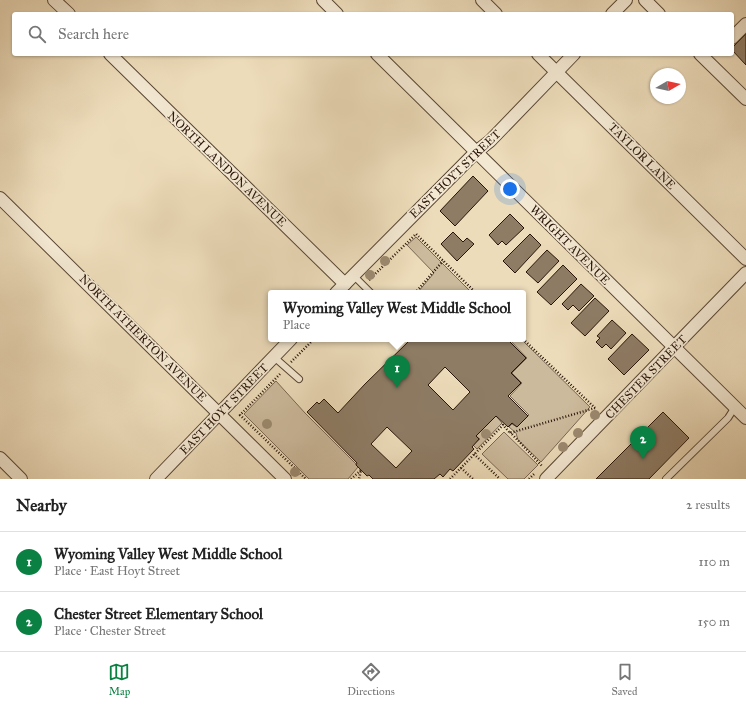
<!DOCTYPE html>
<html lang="en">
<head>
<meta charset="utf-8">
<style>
	body { margin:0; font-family:"IM FELL Great Primer",serif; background:#f6f6f6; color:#222 }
	.compass { position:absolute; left:650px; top:68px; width:36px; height:36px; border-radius:50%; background:#fff; box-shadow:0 1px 3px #0004; rotate:81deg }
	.you { position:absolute; left:510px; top:189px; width:14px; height:14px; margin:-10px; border:3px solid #fff; border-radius:50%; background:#1a73e8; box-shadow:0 0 0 6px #1a73e833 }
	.badge { display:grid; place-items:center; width:26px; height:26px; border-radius:50%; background:#0b8043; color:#fff; font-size:13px; font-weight:700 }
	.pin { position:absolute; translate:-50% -33px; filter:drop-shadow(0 1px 2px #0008) }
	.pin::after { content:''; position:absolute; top:21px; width:14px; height:12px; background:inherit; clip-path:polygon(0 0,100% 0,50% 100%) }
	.popup { position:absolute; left:268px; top:290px; width:258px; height:52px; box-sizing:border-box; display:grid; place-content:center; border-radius:4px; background:#fff; filter:drop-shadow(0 1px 3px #0005); font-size:13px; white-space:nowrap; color:#767676 }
	.popup b { font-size:15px; color:#222 }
	.popup::after { content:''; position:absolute; left:50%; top:100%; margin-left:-8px; border:8px solid transparent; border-top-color:#fff }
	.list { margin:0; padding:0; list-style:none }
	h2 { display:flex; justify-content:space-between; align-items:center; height:52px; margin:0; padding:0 16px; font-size:17px }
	h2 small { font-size:13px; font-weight:400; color:#767676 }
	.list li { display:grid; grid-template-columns:26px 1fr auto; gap:12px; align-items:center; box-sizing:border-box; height:60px; padding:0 16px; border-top:1px solid #e0e0e0 }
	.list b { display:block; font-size:15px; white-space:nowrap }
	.list p { margin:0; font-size:13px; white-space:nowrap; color:#767676 }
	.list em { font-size:13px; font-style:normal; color:#767676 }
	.icon { flex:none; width:22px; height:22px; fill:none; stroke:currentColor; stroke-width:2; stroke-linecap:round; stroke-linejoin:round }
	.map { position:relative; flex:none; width:746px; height:479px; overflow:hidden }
	.search { position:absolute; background:#fff; box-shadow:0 1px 3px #0004; left:12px; right:12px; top:12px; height:44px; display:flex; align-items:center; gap:10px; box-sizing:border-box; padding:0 14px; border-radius:4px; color:#767676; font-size:15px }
	.sheet { height:172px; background:#fff }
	nav { display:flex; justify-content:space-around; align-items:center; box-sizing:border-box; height:56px; border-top:1px solid #e0e0e0; background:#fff; font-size:11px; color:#767676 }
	nav a { display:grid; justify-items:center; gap:2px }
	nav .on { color:#0b8043 }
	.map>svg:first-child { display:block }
</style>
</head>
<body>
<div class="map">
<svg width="746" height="479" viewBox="0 0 746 479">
	<rect width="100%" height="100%" fill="#eddcba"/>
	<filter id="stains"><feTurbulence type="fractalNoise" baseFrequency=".005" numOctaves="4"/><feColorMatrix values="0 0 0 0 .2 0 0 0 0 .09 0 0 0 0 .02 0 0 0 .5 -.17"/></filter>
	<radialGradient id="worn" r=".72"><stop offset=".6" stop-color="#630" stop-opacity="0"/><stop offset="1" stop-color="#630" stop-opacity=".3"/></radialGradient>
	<g fill="#ccba9c" stroke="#7a6752">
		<polygon points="416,237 471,292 418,292 434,273 407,245"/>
		<polygon points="509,339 521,339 590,407 541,462 518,440 516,433 509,427 512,424 517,427 529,415 510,396 522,383 512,373 527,358"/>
		<polygon points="276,381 305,413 356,464 356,465 358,467 348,479 309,479 244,414"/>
		<polygon points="496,416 502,423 477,449 473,445 480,439 476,436"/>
		<polygon points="504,432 538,465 524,479 508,479 482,454"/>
	</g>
	<g fill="#8e7c65" stroke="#281408" fill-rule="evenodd">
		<polygon points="746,34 746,65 732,50 732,48"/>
		<polygon points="473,176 488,191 455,226 440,211"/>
		<polygon points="510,214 524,228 506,245 502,241 498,245 489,235"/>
		<polygon points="453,232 463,242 467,238 474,244 457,261 441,244"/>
		<polygon points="530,234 541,245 515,273 503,261"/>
		<polygon points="547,250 559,261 538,283 526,272"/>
		<polygon points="563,265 577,279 551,305 537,292"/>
		<polygon points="581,284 594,296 579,311 573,305 568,310 562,304"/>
		<polygon points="595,298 609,311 585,336 571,323"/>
		<polygon points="612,320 626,333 611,349 606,344 602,348 596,342 600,338 597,336"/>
		<polygon points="632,334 649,350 624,375 608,359"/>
		<path d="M411,339H507L526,358L511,373L521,383L508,396L528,416L517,427L512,423L508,427L496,416L476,436L479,439L472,447L474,449L453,471L450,469L443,477L440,474L434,479H373L369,475L367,476L356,465L357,463L307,412L317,402L319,404L324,399L338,413L365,384ZM445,367L470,392L453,410L428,385ZM387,427L412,451L396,468L371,444Z"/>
		<polygon points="663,412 689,438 649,479 596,479"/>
	</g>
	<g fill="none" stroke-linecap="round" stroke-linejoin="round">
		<g stroke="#594634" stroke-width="8">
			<g id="service">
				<polyline points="353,275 371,293"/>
				<polyline points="274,357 299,379"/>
				<polyline points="666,479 728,418 735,407"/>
			</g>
		</g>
		<g stroke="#594634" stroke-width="14">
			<g id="minor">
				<polyline points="54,0 69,14"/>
				<polyline points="323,0 337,14"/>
				<polyline points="482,0 496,14"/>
				<polyline points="645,0 659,14"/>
				<polyline points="612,14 626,0"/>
				<polyline points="732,38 746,24"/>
				<polyline points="110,54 345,284"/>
				<polyline points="377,54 746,418"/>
				<polyline points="538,54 746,259"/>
				<polyline points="700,54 746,99"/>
				<polyline points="0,198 285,479"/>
				<polyline points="336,293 476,152 490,141 574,54"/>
				<polyline points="0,458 21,479"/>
				<polyline points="156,479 291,339"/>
				<polyline points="546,479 746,273"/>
			</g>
		</g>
		<g stroke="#281408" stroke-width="2.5" stroke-dasharray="1 2" stroke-linecap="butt">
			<polyline points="369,280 416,234 476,293"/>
			<polyline points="415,293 443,261"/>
			<polyline points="523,339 595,408"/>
			<polyline points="291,362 314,339"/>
			<polyline points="280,374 240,415 306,479"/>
			<polyline points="510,432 542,466"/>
			<polyline points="474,454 500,479"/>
			<polyline points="461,468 473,479"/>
			<polyline points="351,479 361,470 359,479"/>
			<polyline points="450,479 503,425 510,433 595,408"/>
			<polyline points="529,479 535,473"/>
		</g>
		<use href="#service" stroke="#f3e8d2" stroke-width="6"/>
		<use href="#minor" stroke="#f3e8d2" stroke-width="12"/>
	</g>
	<g fill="#9c8a70">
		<circle cx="385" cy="261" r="5"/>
		<circle cx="370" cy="275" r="5"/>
		<circle cx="595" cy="415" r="5"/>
		<circle cx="267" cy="424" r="5"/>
		<circle cx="578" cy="433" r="5"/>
		<circle cx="486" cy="434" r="5"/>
		<circle cx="563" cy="447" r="5"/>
		<circle cx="295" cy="472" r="5"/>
	</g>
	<g text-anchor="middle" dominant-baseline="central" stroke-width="3.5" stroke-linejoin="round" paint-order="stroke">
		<g font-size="12" fill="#281408" stroke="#f3e8d2">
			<text transform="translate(642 156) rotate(45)">TAYLOR LANE</text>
			<text transform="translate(227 169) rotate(44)">NORTH LANDON AVENUE</text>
			<text transform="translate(455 174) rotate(-44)">EAST HOYT STREET</text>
			<text transform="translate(570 245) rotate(45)">WRIGHT AVENUE</text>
			<text transform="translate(143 338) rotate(45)">NORTH ATHERTON AVENUE</text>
			<text transform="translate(646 377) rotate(-46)">CHESTER STREET</text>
			<text transform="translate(224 409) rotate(-46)">EAST HOYT STREET</text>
		</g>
	</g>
	<rect width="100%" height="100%" filter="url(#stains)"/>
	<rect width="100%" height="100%" fill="url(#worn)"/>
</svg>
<svg class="compass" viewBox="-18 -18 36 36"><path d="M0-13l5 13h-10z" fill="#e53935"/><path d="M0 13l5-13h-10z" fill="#767676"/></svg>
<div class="you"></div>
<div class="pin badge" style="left:397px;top:388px">1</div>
<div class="popup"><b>Wyoming Valley West Middle School</b>Place</div>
<div class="pin badge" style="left:643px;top:459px">2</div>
<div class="search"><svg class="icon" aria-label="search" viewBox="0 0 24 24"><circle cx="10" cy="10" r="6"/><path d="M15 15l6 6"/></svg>Search here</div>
</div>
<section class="sheet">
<h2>Nearby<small>2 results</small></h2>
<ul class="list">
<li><span class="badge">1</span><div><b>Wyoming Valley West Middle School</b><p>Place · East Hoyt Street</p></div><em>110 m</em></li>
<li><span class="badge">2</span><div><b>Chester Street Elementary School</b><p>Place · Chester Street</p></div><em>150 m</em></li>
</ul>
</section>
<nav>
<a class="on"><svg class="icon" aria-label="map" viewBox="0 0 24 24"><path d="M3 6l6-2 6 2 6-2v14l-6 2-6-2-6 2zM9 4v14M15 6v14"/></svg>Map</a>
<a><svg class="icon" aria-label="directions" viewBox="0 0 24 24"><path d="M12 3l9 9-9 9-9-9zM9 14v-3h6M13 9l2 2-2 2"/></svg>Directions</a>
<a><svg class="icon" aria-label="saved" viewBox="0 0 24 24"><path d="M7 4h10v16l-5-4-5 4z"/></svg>Saved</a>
</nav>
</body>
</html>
